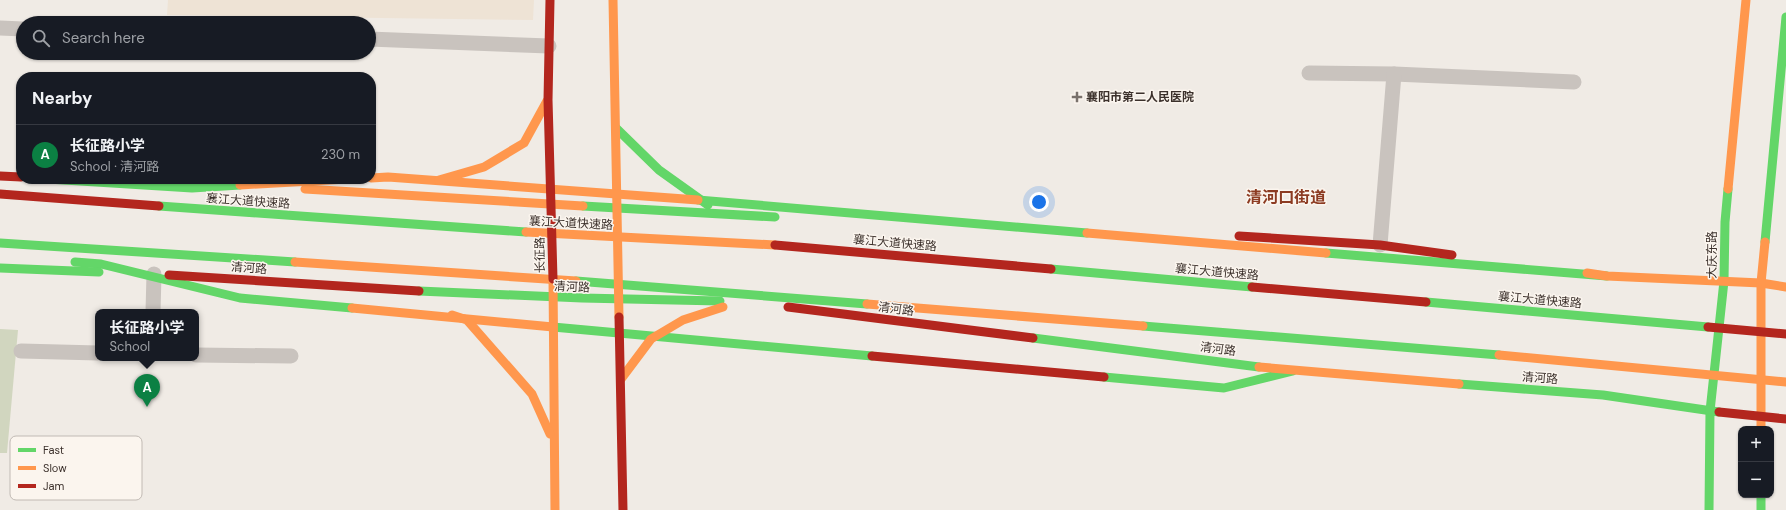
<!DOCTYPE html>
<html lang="en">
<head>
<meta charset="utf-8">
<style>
	body { margin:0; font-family:"DM Sans","Noto Sans SC",sans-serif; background:#20242c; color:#f1f3f6 }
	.controls { position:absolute; right:12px; bottom:12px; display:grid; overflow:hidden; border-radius:8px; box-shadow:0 1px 3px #0004 }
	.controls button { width:36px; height:36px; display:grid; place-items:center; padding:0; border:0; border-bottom:1px solid #363941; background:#171b24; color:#f1f3f6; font:20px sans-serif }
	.you { position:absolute; left:1039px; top:202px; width:14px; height:14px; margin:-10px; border:3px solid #fff; border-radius:50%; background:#1a73e8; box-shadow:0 0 0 6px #1a73e833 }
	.badge { display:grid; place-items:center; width:26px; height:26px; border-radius:50%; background:#0b8043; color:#fff; font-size:13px; font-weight:700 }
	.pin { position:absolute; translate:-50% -33px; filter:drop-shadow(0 1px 2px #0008) }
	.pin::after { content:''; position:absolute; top:21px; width:14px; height:12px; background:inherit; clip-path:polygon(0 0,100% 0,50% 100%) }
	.popup { position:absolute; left:95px; top:309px; width:104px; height:52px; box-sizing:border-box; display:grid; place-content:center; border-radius:8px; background:#171b24; filter:drop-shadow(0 1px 3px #0005); font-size:13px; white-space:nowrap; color:#9ea1a6 }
	.popup b { font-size:15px; color:#f1f3f6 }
	.popup::after { content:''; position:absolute; left:50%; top:100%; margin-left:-8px; border:8px solid transparent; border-top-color:#171b24 }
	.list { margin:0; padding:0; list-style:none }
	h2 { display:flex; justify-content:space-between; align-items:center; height:52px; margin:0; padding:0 16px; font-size:17px }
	h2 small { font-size:13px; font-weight:400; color:#9ea1a6 }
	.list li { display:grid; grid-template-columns:26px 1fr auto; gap:12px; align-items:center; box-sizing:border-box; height:60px; padding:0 16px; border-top:1px solid #363941 }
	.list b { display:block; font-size:15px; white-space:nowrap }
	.list p { margin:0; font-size:13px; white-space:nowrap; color:#9ea1a6 }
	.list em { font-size:13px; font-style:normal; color:#9ea1a6 }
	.icon { flex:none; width:22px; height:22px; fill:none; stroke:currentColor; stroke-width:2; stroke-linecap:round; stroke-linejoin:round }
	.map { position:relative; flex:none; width:1786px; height:510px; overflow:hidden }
	.search { position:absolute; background:#171b24; box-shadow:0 1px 3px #0004; left:16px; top:16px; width:360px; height:44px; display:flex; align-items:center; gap:10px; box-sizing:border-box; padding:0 14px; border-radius:22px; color:#9ea1a6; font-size:15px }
	.panel { position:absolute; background:#171b24; box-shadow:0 1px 3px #0004; left:16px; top:72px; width:360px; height:112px; border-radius:16px }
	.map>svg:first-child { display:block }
</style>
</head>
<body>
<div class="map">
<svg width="1786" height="510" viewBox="0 0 1786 510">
	<rect width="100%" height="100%" fill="#f0ebe5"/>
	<polygon fill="#d1d6bf" points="0,329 18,330 7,453 0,453"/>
	<polygon fill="#eee3d5" points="168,0 534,0 533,20 167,15"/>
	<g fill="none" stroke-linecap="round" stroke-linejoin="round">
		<g stroke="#c9c3be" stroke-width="15">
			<polyline points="0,28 23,29"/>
			<polyline points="369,39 549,46"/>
			<polyline points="1309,73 1394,74 1574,82"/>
			<polyline points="1380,245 1394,74"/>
			<polyline points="153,312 154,274"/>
			<polyline points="21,351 98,353"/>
			<polyline points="196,355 291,356"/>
		</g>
		<g stroke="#63d668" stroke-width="9">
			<polyline points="616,128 659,170 708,205"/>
			<polyline points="48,179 192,188 240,185"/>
			<polyline points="698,200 1087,233"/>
			<polyline points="159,206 526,232"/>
			<polyline points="583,206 775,217"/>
			<polyline points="1765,242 1786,17"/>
			<polyline points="0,243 295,262"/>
			<polyline points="1326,253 1607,276"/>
			<polyline points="75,262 101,264 240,298 352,308"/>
			<polyline points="0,268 99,272"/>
			<polyline points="1051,269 1252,287"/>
			<polyline points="576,281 867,304"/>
			<polyline points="419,291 582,298 720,301"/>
			<polyline points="1426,302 1708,327"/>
			<polyline points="1143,326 1499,355"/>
			<polyline points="553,327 872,356"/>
			<polyline points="1033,338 1259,367"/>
			<polyline points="1104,377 1224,388 1293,371"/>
			<polyline points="1459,384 1603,395 1719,412"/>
			<polyline points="1761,495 1761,510"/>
			<polyline points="1709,510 1710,411 1724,281 1725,222 1728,189"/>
		</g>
		<g stroke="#ff974d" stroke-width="9">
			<polyline points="613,0 619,317"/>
			<polyline points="371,178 388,177 698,200"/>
			<polyline points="439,180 484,167 524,143 547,101"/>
			<polyline points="240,185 347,179"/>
			<polyline points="305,189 583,206"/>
			<polyline points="1728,189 1746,0"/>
			<polyline points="526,232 775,245"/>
			<polyline points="1087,233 1326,253"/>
			<polyline points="295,262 576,281"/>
			<polyline points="1587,273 1607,276 1761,283 1786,287"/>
			<polyline points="553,279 555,510"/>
			<polyline points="867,304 1143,326"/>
			<polyline points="352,308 553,327"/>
			<polyline points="452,315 467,320 532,394 550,434"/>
			<polyline points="1499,355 1786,382"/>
			<polyline points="1259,367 1459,384"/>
			<polyline points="621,379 651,339 683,320 723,307"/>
			<polyline points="1761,429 1761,283 1765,242"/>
		</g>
		<g stroke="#b3261e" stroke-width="9">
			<polyline points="550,0 548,100 553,279"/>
			<polyline points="0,176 21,177"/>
			<polyline points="0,194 159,206"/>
			<polyline points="1239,236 1380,245 1452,255"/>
			<polyline points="775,245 1051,269"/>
			<polyline points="169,275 419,291"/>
			<polyline points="1252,287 1426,302"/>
			<polyline points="788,307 1033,338"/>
			<polyline points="619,317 623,510"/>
			<polyline points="1708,327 1786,334"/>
			<polyline points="872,356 1104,377"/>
			<polyline points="1719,412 1786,419"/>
		</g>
	</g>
	<path fill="#7a716c" stroke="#fbf5ee" stroke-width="1.5" d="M1075 91h4v4h4v4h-4v4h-4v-4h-4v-4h4z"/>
	<g text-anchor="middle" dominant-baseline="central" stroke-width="3" stroke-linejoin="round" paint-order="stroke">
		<g font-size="12" font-weight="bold" fill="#3b302b" stroke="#fbf5ee" text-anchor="start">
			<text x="1086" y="97">襄阳市第二人民医院</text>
		</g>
		<g font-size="12" fill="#3b302b" stroke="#fbf5ee">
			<text transform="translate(248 201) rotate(4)">襄江大道快速路</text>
			<text transform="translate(571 223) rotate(3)">襄江大道快速路</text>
			<text transform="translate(895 243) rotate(5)">襄江大道快速路</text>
			<text transform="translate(540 255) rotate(-91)">长征路</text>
			<text transform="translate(1712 255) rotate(-90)">大庆东路</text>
			<text transform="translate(249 268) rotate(4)">清河路</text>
			<text transform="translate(1217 272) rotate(5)">襄江大道快速路</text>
			<text transform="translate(572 287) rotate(2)">清河路</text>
			<text transform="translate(1540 300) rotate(5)">襄江大道快速路</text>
			<text transform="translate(896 309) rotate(7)">清河路</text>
			<text transform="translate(1218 349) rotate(7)">清河路</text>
			<text transform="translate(1540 378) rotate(4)">清河路</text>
		</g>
		<g font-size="16" font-weight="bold" fill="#8c3b22" stroke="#fbf5ee">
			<text x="1286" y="197">清河口街道</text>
		</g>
	</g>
	<rect x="10" y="436" width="132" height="64" rx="6" fill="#fbf5ee" stroke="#c1bab4" stroke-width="1"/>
	<rect x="18" y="448" width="18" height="4" fill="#63d668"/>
	<rect x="18" y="466" width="18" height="4" fill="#ff974d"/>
	<rect x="18" y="484" width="18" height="4" fill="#b3261e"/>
	<g font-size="11" fill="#3b302b">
		<text x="43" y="454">Fast</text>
		<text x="43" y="472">Slow</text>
		<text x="43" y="490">Jam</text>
	</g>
</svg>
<div class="controls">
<button>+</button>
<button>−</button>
</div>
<div class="you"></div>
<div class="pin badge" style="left:147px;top:407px">A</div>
<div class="popup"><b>长征路小学</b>School</div>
<div class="search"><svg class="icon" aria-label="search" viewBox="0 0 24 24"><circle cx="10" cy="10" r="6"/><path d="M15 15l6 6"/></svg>Search here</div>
<section class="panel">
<h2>Nearby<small></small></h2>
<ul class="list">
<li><span class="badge">A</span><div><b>长征路小学</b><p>School · 清河路</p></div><em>230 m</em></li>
</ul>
</section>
</div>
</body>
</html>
